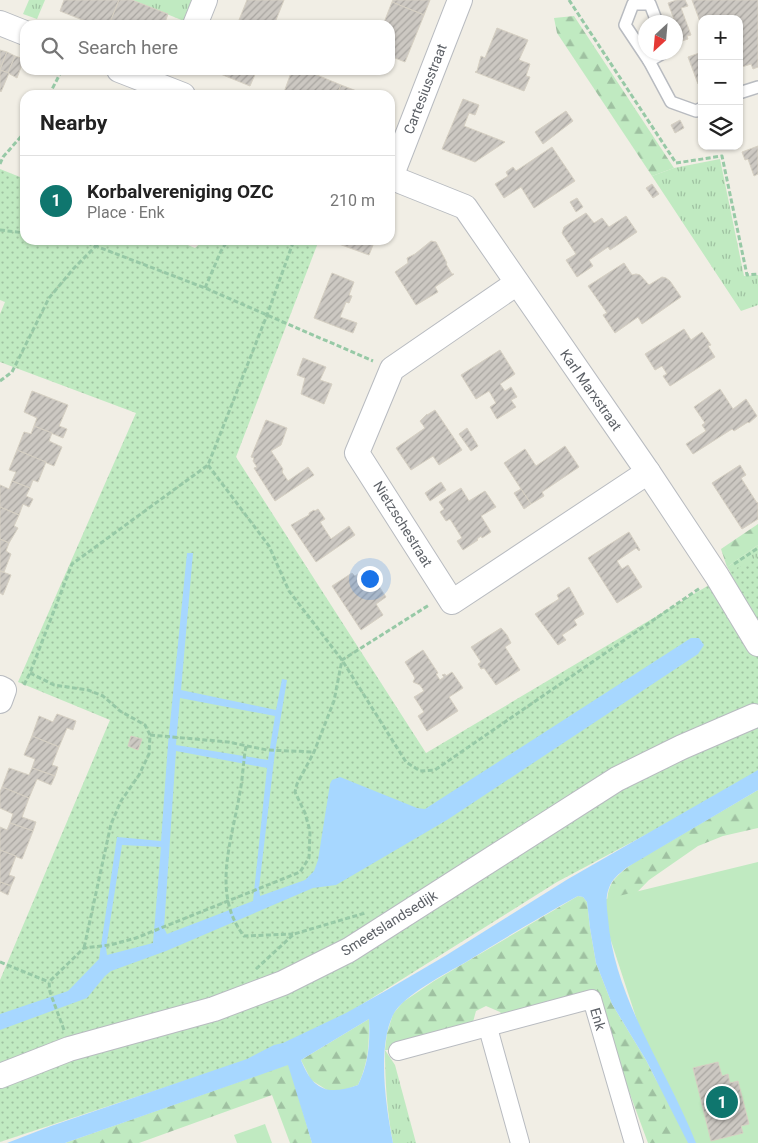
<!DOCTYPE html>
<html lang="en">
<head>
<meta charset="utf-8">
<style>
	body { margin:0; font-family:Roboto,sans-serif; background:#f2f2f2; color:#222 }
	.controls { position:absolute; right:15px; top:15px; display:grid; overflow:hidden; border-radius:10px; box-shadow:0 1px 4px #0004 }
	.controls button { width:45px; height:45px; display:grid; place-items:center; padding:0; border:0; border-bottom:1px solid #e0e0e0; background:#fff; color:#222; font:25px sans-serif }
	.compass { position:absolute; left:638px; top:15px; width:45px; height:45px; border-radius:50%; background:#fff; box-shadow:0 1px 4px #0004; rotate:206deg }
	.you { position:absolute; left:369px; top:578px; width:18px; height:18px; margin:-12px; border:4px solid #fff; border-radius:50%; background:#1a73e8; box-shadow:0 0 0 8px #1a73e833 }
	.badge { display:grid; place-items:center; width:32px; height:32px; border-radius:50%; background:#0f766e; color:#fff; font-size:16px; font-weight:700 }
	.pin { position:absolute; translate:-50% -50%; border:2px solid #fff; box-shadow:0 1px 5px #0006 }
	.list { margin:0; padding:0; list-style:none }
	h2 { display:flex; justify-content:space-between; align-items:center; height:65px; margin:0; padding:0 20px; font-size:21px }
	h2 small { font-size:16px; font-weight:400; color:#767676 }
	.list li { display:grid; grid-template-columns:32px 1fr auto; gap:15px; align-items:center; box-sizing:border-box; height:90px; padding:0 20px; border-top:1px solid #e0e0e0 }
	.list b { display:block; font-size:19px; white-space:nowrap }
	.list p { margin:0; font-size:16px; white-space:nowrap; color:#767676 }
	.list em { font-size:16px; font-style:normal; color:#767676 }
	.icon { flex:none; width:28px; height:28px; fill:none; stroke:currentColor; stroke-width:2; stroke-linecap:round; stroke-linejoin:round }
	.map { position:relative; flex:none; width:758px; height:1143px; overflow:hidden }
	.search { position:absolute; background:#fff; box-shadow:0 1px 4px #0004; left:20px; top:20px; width:375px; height:55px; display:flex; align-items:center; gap:12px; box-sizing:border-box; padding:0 18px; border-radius:15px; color:#767676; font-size:19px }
	.panel { position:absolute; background:#fff; box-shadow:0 1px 4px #0004; left:20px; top:90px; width:375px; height:155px; border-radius:15px }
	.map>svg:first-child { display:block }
</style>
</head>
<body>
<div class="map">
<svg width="758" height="1143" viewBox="0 0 758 1143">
	<defs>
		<pattern id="grass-tufts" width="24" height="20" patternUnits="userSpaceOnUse" patternTransform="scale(1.25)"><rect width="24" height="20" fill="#c0eac1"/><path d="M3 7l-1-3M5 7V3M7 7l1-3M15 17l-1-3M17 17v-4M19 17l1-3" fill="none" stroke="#9fc1a1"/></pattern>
		<pattern id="forest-firs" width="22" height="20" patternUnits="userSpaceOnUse" patternTransform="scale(1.25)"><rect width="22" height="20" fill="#c0eac1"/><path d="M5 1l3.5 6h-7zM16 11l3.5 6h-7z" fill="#9fc1a1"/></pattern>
		<pattern id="park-dots" width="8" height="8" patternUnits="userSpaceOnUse" patternTransform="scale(1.25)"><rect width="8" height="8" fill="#c0eac1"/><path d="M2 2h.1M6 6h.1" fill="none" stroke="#9fc1a1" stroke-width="1.8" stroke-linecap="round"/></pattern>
		<pattern id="building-hatch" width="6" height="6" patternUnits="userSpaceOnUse" patternTransform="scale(1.25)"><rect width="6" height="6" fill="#ccc8c2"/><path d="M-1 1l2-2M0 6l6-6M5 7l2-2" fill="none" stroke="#a9a6a1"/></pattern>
	</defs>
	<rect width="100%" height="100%" fill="#f1eee5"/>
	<g fill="url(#grass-tufts)">
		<polygon points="29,0 45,0 37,19 23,14"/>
		<polygon points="132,0 192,0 184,21"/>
		<polygon points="720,159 744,276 758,275 758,305 741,311 652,176 674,168"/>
		<polygon points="758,545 758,613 727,567"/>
		<path d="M385,1050L395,1065L416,1143H393C387,1112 385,1082 385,1050Z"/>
	</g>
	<g fill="url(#forest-firs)">
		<polygon points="574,16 674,168 652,176 557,33 554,18"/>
		<polygon points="758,524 758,545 727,567 721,549"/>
		<path d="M758,790V828L723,836L698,846L649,880L608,922C606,889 606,882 635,862Z"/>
		<polygon points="578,896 583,897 587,902 590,928 596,963 612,1004 646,1060 688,1143 648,1143 593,994 505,1019 500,1012 486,1006 476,1011 470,1033 394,1050 385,1050 387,1033 393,1014 403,1002 434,981"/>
		<path d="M369,1019C369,1043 369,1062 358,1085L344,1090H327L311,1080L301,1060Z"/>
		<polygon points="289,1064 312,1143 290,1143 272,1095 139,1143 65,1143"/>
	</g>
	<polygon fill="url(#park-dots)" points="0,169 25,179 25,240 176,240 195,248 204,240 319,240 236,457 426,753 758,556 758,780 743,783 557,882 302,1042 0,1142 0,980 110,720 18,682 136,413 0,362 0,314 5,302 0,300"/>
	<g fill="#c0eac1">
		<polygon points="758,862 758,1143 677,1143 598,901"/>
		<polygon points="265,1124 272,1143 237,1143 234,1135"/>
	</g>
	<g fill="#a7d7ff" fill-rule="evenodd">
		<path d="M187,553H193L181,690L276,710L282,679L287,680L275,752L259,888L260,896L305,880L314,871L318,860L330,784L332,780L340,777L417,808L425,809L691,638H699L704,645L698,654L447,820L336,885L313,888L166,951L111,971L105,976L87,998L0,1030V1014L68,991L99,959L117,837L161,841L168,744ZM180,698L275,716L268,760L176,745ZM176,751L267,768L253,901L167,934L164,928ZM122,845L161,847L153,943L107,955L106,948Z"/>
		<path d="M758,770V790L626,868C619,874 612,879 609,888C605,897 607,908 608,918C614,999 667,1069 696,1143H688L646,1060L612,1004L596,963L590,928L587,902L583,897L578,896C540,917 503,939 466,962C447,973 402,996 393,1015C377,1048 386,1108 393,1143H312L288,1065L65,1143H7L51,1126L247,1059L274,1045L283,1043L346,1013L387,990L445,956L568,879ZM369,1019C370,1042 369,1063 358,1085C327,1096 313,1090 301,1060Z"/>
	</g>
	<g fill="url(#building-hatch)" stroke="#d6d0c3">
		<polygon points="64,0 119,0 109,25 95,25 60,11"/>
		<polygon points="119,0 132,0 168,14 164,25 109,25"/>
		<polygon points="247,0 284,0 274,25 237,25"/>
		<polygon points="393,0 430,0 424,15 392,2"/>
		<polygon points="677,0 685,0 688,6 681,8 691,35 687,36 688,39 682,41 668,3"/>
		<polygon points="692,0 758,0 758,67 753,69 751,64 739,68 739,19 702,19 702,27"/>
		<polygon points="392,2 424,15 405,62 390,56 390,25 383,25"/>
		<polygon points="497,28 528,40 519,60 530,64 526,76 530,77 524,91 475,72 477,71 481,56 485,58"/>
		<polygon points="0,50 7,52 0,69"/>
		<polygon points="7,52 15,56 8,73 0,70"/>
		<polygon points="702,52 702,82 698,84 688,57"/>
		<polygon points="15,56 24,59 17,78 8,73"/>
		<polygon points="0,70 9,73 1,92 0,91"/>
		<polygon points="219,70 257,70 250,86 218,73"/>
		<polygon points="292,70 305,70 341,85 337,95 283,95"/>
		<polygon points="341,85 367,95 337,95"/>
		<polygon points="463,99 479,105 475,115 469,113 464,126 505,142 475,162 442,149"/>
		<polygon points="566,111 573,121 543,144 535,132"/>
		<polygon points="680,120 684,128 675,133 671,125"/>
		<polygon points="758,146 758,174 754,176 748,159 745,160 742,152"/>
		<polygon points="552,147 575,181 534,208 521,187 504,198 495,184 508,176 506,172 513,167 516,171"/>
		<polygon points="652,184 659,194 653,198 646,188"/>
		<polygon points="577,198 583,207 576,212 570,202"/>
		<polygon points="586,213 594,223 602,218 609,227 626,216 637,232 610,250 608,247 589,260 593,266 577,277 566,260 576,254 562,233 564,227"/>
		<polygon points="338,240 375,240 369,255 336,243"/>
		<polygon points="431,241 436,242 447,263 446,264 452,274 454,274 435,287 438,292 416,305 395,272 408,263 407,258 415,254"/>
		<polygon points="624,263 632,275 636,274 640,275 649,285 662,277 666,278 670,281 681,297 642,324 638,317 615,333 603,315 607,313 588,286"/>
		<polygon points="332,273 354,282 349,295 352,296 349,303 346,302 340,317 357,323 353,333 314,318"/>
		<polygon points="684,329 691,340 702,332 711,345 708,346 715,357 670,386 663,376 667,374 662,366 655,370 645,354"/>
		<polygon points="500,350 515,374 500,384 505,391 511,387 517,397 511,400 516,407 497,419 490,407 496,403 489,391 476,399 461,375"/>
		<polygon points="303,358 326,367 320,380 332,384 324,404 301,394 305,378 297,375"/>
		<polygon points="720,389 733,409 746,399 757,416 749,423 748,422 734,431 732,429 693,454 686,444 706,431 702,425 705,423 694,407"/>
		<polygon points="32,391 68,405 59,426 67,429 63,438 34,426 37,418 24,412"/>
		<polygon points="435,410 462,450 439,465 433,456 411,470 396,448 425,428 420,421 427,414 427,415"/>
		<polygon points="266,420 287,428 281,445 271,451 283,469 282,472 288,481 308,467 314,475 275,501 254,468 257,467 253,461 254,458 251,457"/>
		<polygon points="34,426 52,433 49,441 62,447 54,466 17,450 24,432 31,434"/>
		<polygon points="467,428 478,446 471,451 459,434"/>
		<polygon points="565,446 579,467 542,492 544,496 531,504 504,463 525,449 536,466"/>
		<polygon points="17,450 46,462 38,482 33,480 30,488 12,481 16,472 9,470"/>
		<polygon points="740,465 746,475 741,478 757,503 758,502 758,519 742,529 712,483"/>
		<polygon points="12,481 30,488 26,496 33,499 29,507 23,504 19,515 0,507 0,485 9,489"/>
		<polygon points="441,482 446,490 430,501 425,493"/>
		<polygon points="461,488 469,501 485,491 496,507 481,516 491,532 482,538 481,536 477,539 478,540 463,550 457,541 462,538 450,519 446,521 440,512 444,509 439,502"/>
		<polygon points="521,489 531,504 524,509 514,493"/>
		<polygon points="0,507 19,515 14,526 18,528 9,543 0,539"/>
		<polygon points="318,509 325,519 320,522 331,539 349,526 355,535 316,562 291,525 309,515 309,513 314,510 315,511"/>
		<polygon points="629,532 640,550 639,551 636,548 617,561 622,569 628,565 642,587 617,603 588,558"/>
		<polygon points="0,539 9,543 6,551 11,554 4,572 0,571"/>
		<polygon points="367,568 386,597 376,604 383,615 361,630 332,586 352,573 355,576"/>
		<polygon points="0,571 11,575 3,595 0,593"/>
		<polygon points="569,587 584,614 574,620 577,625 562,635 566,640 558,645 535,614 559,599 557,595"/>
		<polygon points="501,628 507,635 511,643 505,647 520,670 496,685 484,668 481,669 478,664 481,662 471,647"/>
		<polygon points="423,650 438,673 436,674 440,680 444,677 442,675 445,674 446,676 452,672 463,688 449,697 458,711 427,731 418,716 424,712 414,697 424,691 420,685 413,682 415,678 405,662"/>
		<polygon points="57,714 76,721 73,730 67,728 59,747 32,736 39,716 53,722"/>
		<polygon points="32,736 59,747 52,765 58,767 55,776 32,768 35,759 24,755"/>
		<polygon points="131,736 142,739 138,750 128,746"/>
		<polygon points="9,768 29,775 32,768 55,776 51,785 37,779 29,798 2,787"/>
		<polygon points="2,787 29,798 22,817 36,822 33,831 10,823 13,814 0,808 0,792"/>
		<polygon points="10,823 33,831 22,859 0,850 0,827 7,830"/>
		<polygon points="0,850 16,856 9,875 15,877 11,886 0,882"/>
		<polygon points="0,882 11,886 8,895 0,891"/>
		<polygon points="718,1062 722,1076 728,1074 730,1083 738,1081 749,1124 741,1126 743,1133 711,1141 693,1068"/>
	</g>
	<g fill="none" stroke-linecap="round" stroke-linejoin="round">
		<g stroke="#b8bbc0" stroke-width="14">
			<g id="service">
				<polyline points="657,22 650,4 633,4 625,25 649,61 671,102 696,111 702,108"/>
				<polyline points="649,61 665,52"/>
				<polyline points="739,93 758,87"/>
			</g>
		</g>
		<g stroke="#b8bbc0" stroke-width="20">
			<g id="pedestrian">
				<polyline points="488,1028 520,1143"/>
				<polyline points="398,1051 592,999 634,1143"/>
			</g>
		</g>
		<g stroke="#b8bbc0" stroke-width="26">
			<g id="minor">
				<polyline points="0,23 25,33"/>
				<polyline points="195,25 205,0"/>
				<polyline points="119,70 183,95"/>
				<polyline points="390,177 465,207 648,472 717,576 758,644"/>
				<polyline points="391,177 460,0"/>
				<polyline points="517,283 392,369 357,453 452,602 648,472"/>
				<polyline points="0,688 4,690 0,701"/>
				<polyline points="0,1076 69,1049 214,1009 283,983 349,950 617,779 682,747 754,716"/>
			</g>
		</g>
		<g stroke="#97c9a6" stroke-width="3" stroke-dasharray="5 2.5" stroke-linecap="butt">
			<polyline points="569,0 676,163 722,156 747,275 758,274"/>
			<polyline points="49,95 62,70"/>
			<polyline points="0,164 3,157 25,132"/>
			<polyline points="0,230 25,233"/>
			<polyline points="80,240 205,288 373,361"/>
			<polyline points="205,288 221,251 228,240"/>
			<polyline points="0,381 12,372 49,298 74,268 96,246 99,240"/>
			<polyline points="208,465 269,546 289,591 342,660 406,762 420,771 435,770 700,588"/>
			<polyline points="734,564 758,548"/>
			<polyline points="30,673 54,685 88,690 103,696 120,711 145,725 150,735 149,754 139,775 121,801 111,824 84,948"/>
			<polyline points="24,685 30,673 72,564 208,465 267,315 294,240"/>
			<polyline points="150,735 228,742 267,750 314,752"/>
			<path d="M246,746C243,762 243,777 240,792C232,840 211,894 244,936L293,934"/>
			<polyline points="0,962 49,982"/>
			<polyline points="256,969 294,934 365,913"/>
			<polyline points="64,1030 50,992 49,982 84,948 110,945 136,938 300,872 309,858 310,831 305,813 295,792 297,784 314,752 334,701 342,660 429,605"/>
		</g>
		<use href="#service" stroke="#fff" stroke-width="11"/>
		<use href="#pedestrian" stroke="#fff" stroke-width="18"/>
		<use href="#minor" stroke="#fff" stroke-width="24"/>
	</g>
	<g text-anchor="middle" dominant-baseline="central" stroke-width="4" stroke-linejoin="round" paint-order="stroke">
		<g font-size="14" fill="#5d6167" stroke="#fff">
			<text transform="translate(425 89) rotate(-69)">Cartesiusstraat</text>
			<text transform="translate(591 390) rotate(55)">Karl Marxstraat</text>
			<text transform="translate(403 524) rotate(58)">Nietzschestraat</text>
			<text transform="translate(389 923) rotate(-32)">Smeetslandsedijk</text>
			<text transform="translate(598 1019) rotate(74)">Enk</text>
		</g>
	</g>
</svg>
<div class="controls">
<button>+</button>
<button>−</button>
<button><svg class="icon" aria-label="layers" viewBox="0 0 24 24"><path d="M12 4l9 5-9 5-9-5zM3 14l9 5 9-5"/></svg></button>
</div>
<svg class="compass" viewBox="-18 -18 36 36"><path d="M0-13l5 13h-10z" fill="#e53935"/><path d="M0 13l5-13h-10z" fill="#767676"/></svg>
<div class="you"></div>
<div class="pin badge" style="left:722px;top:1102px">1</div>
<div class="search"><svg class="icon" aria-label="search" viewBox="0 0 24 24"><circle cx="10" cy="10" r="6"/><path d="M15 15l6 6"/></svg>Search here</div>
<section class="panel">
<h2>Nearby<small></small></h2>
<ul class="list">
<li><span class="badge">1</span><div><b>Korbalvereniging OZC</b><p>Place · Enk</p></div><em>210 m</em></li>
</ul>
</section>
</div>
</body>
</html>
